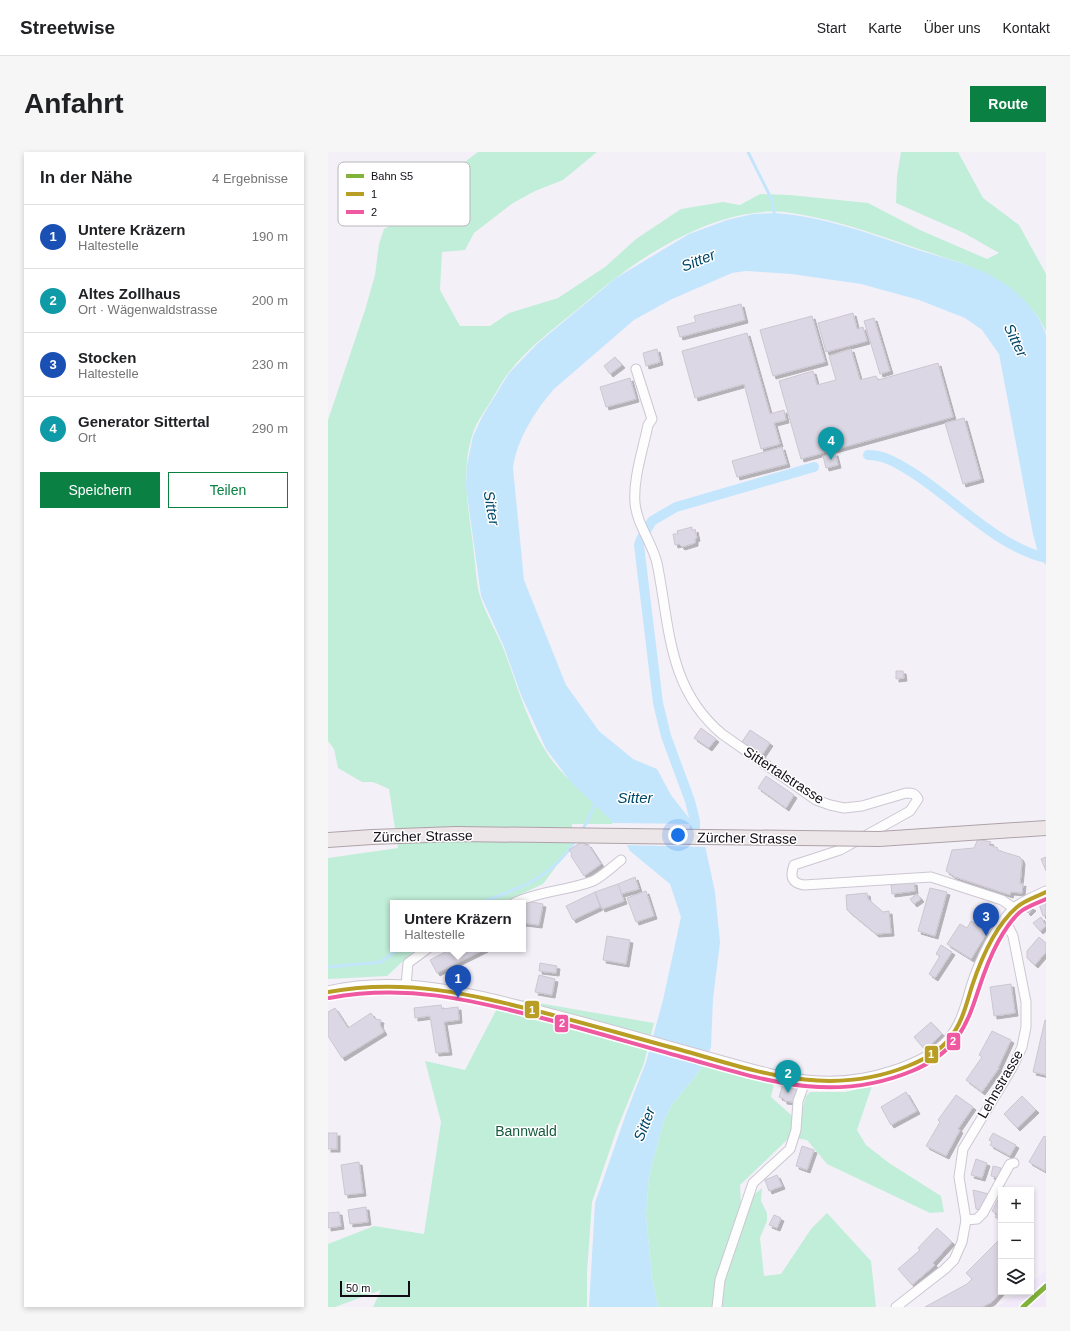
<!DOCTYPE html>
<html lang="de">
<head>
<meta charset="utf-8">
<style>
	body { margin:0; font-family:Helvetica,sans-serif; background:#f6f6f6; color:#202124 }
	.controls { position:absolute; right:12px; bottom:12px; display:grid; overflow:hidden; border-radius:0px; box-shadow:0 2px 6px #0003 }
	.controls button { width:36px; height:36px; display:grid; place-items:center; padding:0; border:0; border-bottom:1px solid #e0e0e0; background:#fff; color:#202124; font:20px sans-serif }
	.scale { position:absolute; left:12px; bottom:10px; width:70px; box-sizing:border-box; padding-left:4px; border:2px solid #120c17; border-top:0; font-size:11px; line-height:14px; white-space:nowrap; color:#120c17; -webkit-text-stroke:3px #fff; paint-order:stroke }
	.you { position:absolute; left:350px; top:683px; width:14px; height:14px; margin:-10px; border:3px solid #fff; border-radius:50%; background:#1a73e8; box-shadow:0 0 0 6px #1a73e833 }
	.badge { display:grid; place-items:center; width:26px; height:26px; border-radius:50%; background:#0b8043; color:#fff; font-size:13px; font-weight:700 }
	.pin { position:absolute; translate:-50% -33px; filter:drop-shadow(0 1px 2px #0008) }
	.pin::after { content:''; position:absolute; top:21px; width:14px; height:12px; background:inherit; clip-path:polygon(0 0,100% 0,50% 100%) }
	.popup { position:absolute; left:62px; top:748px; width:136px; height:52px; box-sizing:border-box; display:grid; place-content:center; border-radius:0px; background:#fff; filter:drop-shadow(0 1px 3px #0005); font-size:13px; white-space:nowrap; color:#757577 }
	.popup b { font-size:15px; color:#202124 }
	.popup::after { content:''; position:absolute; left:50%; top:100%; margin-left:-8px; border:8px solid transparent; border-top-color:#fff }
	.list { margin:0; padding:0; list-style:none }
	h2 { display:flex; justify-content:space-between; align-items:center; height:52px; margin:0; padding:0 16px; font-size:17px }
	h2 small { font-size:13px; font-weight:400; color:#757577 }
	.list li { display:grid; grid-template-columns:26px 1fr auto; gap:12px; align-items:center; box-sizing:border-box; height:64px; padding:0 16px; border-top:1px solid #e0e0e0 }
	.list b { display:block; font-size:15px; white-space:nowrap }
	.list p { margin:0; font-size:13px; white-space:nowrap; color:#757577 }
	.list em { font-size:13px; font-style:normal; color:#757577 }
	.actions { display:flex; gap:8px; padding:12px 16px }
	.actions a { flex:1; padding:9px 0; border:1px solid #0b8043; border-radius:0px; text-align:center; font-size:14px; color:#0b8043 }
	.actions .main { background:#0b8043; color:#fff }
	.icon { flex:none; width:22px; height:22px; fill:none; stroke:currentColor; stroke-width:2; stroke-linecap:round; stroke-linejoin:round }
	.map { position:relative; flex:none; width:718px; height:1155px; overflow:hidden; border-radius:0px }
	header { display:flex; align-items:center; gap:24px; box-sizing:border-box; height:56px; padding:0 20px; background:#fff; border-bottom:1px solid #e0e0e0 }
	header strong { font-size:19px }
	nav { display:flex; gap:22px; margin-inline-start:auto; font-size:14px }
	.intro { display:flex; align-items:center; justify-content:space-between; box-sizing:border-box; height:96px; padding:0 24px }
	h1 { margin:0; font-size:28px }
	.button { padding:10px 18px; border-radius:0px; background:#0b8043; color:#fff; font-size:14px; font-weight:700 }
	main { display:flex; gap:24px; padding:0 24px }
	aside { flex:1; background:#fff; border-radius:0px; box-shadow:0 2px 6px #0003 }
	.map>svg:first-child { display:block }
</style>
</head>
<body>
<header>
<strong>Streetwise</strong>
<nav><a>Start</a><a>Karte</a><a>Über uns</a><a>Kontakt</a></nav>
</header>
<div class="intro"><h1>Anfahrt</h1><a class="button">Route</a></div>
<main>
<aside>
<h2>In der Nähe<small>4 Ergebnisse</small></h2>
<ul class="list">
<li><span class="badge" style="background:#1a4fb4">1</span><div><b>Untere Kräzern</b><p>Haltestelle</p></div><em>190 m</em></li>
<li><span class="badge" style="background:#0f9aa8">2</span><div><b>Altes Zollhaus</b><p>Ort · Wägenwaldstrasse</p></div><em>200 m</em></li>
<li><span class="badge" style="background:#1a4fb4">3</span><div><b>Stocken</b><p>Haltestelle</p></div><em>230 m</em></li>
<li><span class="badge" style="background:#0f9aa8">4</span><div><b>Generator Sittertal</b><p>Ort</p></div><em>290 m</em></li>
</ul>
<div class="actions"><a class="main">Speichern</a><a>Teilen</a></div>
</aside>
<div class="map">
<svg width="718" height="1155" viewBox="0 0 718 1155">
	<defs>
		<filter id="shadow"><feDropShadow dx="3" dy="3" stdDeviation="0" flood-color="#0004"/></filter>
	</defs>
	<rect width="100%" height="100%" fill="#f4f0f8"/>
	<polygon fill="#f2e9fa" points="718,1118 718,1155 669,1155 691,1140 703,1140 703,1131"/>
	<g fill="#c1eed9">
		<path d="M150,0H269L235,28L207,39L185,51L146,81L137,98L114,100L112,138L132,174H162L181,161L230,146L277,115L308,87L353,57L395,50L412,53L432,42L462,43L540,51L592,78L659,107L671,101L636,81L568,51L569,24L573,0H630L655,46L691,73L718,122V180C714,170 707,160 699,152C673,123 642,114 606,102C560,87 512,68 464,61C391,50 309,106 257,151C231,173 202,193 181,220C174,229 169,239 163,249C156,260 148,271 144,284C132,323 142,362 146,402C148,416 148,433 153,447C159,464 169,481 176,498C188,530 199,569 217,598C235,628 265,646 287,672H244V693L215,732L174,751H65V797H88L59,824L0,827V706L70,696L61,637L45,630H34L10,616L6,597L0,589V268L37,158L47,123L51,92L56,77L75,67L89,42L103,37L124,25L134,12Z"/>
		<polygon points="175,845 326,871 316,911 289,977 264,1050 259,1121 259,1155 45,1155 53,1138 7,1155 0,1155 0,1092 46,1074 96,1082 113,970 97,909 137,918"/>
		<polygon points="379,905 448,924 443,945 471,970 478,944 482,940 517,940 544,934 529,978 538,993 561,1011 613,1044 616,1060 602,1061 499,1012 479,988 462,985 412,1033 413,1054 434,1036 433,1049 439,1061 439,1069 432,1086 436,1124 453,1122 483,1077 499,1061 543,1109 548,1155 330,1155 324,1127 318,1062 321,1024 335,971 344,952 367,925"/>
	</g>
	<path fill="#c4e6fd" d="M446,61C495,64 543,82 590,98C616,106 645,113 669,127C689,138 712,161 718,183V413L711,405L705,382L671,202L654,178L637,166L591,148L533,132L463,122L418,119L404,121L342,148L306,168L226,237C207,259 189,287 185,316L196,428L238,533L271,579L305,607L329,617L343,643L375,684L387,740L392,790L385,847L383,895L379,905L367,925L344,952L335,971L321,1024L318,1062L324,1127L330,1155H261L267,1051L299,959L318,910L335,848L353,765L342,732L302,699L287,672L242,629L218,597L193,543L176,495L153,444L138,335L139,313L145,284L154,265L181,221L210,191L288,126L361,82L399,68L425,62Z"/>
	<polygon fill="#f4f0f8" points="284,671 367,672 377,683 379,695 296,693"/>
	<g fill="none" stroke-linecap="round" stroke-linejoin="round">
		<g stroke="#c4e6fd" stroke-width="3">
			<polyline points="420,0 444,48 446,61"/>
			<polyline points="253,680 260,668 267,651"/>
			<path d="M152,751C192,736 224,726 248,688"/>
			<polyline points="0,815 53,810 71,797"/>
		</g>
		<g stroke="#c4e6fd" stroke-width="10">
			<path d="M540,303C556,303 569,311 582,319C626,346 667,394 718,406"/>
			<polyline points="367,675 367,669 362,649 338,584 330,551 311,393 313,387 324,369 348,355 486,315"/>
		</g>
	</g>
	<g fill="#dcd7e4" stroke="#cbc7d1" filter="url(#shadow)">
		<polygon points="413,152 417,168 352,185 349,175 368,170 366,164"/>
		<polygon points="525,161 529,177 535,175 539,189 498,200 490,171"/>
		<polygon points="484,164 497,210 445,224 432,178"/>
		<polygon points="546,166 562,219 552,222 536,169"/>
		<polygon points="419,181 442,262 456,258 458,268 446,271 452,292 433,297 416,232 367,246 354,199"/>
		<polygon points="329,197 332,210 318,214 315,201"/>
		<polygon points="523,197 532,228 548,224 550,228 610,211 625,265 473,307 451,229 485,219 489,233 508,228 501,204"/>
		<polygon points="287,205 294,213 282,222 276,214"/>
		<polygon points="302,226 308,247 278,255 272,235"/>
		<polygon points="636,266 653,327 635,332 617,271"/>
		<polygon points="454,295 459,312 409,325 404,309"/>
		<polygon points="507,301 510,313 498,316 495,304"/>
		<polygon points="364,375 364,379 367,377 369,386 367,387 367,391 354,395 351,392 347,393 345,382 350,382 349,379"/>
		<polygon points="568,519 575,519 576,526 568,527"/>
		<polygon points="373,576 388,587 381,596 366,586"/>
		<polygon points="422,578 442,591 434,603 414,590"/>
		<polygon points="438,624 466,643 458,656 430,636"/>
		<polygon points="650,687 663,690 661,693 670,696 669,698 692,705 694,709 692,732 695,731 694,741 683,740 682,743 676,741 627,725 618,719 624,698 646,696"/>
		<polygon points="255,689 258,694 260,692 273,712 256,724 243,704 244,702 241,698"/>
		<polygon points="718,705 718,719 713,707"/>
		<polygon points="307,725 311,737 293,742 290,732"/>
		<polygon points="586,730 587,739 564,742 563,733"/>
		<polygon points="290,732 296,749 274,757 267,740"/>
		<polygon points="602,736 619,740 607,784 590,779"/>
		<polygon points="318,739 326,764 308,770 299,746"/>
		<polygon points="267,740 272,755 245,768 238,754"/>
		<polygon points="539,741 540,747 555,760 561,759 563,781 548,782 519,758 518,743"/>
		<polygon points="589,742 593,747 586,752 582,747"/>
		<polygon points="198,749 215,752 211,773 195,771"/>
		<polygon points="718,750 718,763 715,764 711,752"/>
		<polygon points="702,754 705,756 700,761 698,759"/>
		<polygon points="713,765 718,774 712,779 705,771"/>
		<polygon points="643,769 660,779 643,807 619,792 632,772 639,776"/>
		<polygon points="279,784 302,788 298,812 275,808"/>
		<polygon points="711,785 718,791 718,800 707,813 699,806 699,799"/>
		<polygon points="613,793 624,800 607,826 601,822 612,804 608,802"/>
		<polygon points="123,797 157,797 109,821 102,808"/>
		<polygon points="212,811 229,814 228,821 211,819"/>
		<polygon points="211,823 227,827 224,843 207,840"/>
		<polygon points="683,832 687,861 666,864 662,835"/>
		<polygon points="113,853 114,857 130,855 131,868 116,870 121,900 108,901 102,864 87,866 86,856"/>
		<polygon points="7,856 20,876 43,861 47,867 53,868 52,873 56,880 14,906 0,884 0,860"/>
		<polygon points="717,868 718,868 718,923 705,920"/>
		<polygon points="603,870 614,882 597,898 586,885"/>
		<polygon points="664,879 683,888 670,916 671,916 654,940 638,928 654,905 651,903"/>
		<polygon points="455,932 469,936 465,950 456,949 456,947 451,945"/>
		<polygon points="578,940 589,959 563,973 553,955"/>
		<polygon points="628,943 645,955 630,977 632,978 618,1004 598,994 612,970 610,968"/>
		<polygon points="694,944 708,958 689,976 676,962"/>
		<rect x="0" y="981" width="9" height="16"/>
		<polygon points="665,981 688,993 682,1004 662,993 664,990 661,988"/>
		<polygon points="716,984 718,985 717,1019 701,1010"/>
		<polygon points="474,994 486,998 479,1018 468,1014"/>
		<polygon points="648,1007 659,1011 654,1026 643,1023"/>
		<polygon points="31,1010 35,1041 17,1043 13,1013"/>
		<polygon points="665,1014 673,1016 671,1026 663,1024"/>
		<polygon points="449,1023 454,1034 441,1039 437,1028"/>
		<polygon points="645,1038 661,1042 651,1058 648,1057"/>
		<polygon points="672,1044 673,1044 673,1068 667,1065 669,1062 664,1059"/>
		<polygon points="38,1055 40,1070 22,1072 20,1058"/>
		<polygon points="11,1060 13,1074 0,1076 0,1061"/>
		<polygon points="446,1063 453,1066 449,1076 441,1073"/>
		<polygon points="609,1076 624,1090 605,1111 607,1113 584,1133 570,1117 592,1098 590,1096"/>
		<polygon points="670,1089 673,1092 673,1140 664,1150 654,1155 597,1155 639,1132 644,1127 638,1121"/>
	</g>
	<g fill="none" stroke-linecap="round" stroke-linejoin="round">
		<g stroke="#ccc7d2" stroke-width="11">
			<g id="minor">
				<path d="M308,217L324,267L320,273C315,298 305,326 307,351C309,373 324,390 329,411C342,474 339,536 394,582L488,648L502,653L516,656L534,654L578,641C584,641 587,641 590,647L582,659L512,698L466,713C462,724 463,731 476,733L603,725L674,748L687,757"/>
				<path d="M186,751C211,739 239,739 265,729C275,724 284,715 293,708"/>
				<polyline points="78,833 80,811 99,797"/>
				<polyline points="638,1068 649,1067 655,1061 682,1012 686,1011"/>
				<polyline points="389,1155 392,1128 425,1031 462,997 468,978 470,949 477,930"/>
				<polyline points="568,1155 617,1117 626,1108 634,1090 638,1068 631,1025 635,997 684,916 694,895 698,875 698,850 685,784 681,776 675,772"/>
			</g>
		</g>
		<g stroke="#ccc7d2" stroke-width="13">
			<path id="tertiary" d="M0,840C72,823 143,842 213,860C268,874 323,890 377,905C444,923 495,943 564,920C585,913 607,904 621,888C634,873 639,853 644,835C651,812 670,771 689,755C697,749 708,745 718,740"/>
		</g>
		<g stroke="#aea2a8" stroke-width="16">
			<polyline id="primary" points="0,688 44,685"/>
		</g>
		<use href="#minor" stroke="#fdfdfe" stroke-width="9"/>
		<use href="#tertiary" stroke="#fdfdfe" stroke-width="11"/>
		<use href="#primary" stroke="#ece6e9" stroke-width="14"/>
		<g stroke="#aea2a8" stroke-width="16" stroke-linecap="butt">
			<polyline id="primary-bridge" points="44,685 128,682 551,687 718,676"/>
		</g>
		<use href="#primary-bridge" stroke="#ece6e9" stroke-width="14"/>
		<g stroke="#fff" stroke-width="7">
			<path id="bus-1" d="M0,840C78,826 142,842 217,861C263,873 308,886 353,898C431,920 501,946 580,914C595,908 611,900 621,887C634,872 638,853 644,834C653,807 667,774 689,755C697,748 708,745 718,740"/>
		</g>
		<g stroke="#fff" stroke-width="7">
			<path id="bus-2" d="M1,846C78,832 140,847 214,866C260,878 307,892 354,905C434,927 502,953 584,919C651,891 640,844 670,790C676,779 683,768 692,760C700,754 710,751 718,747"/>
		</g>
		<use href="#bus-1" stroke="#b89e25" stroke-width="4"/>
		<use href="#bus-2" stroke="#ef59a1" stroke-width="4"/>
		<g stroke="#fff" stroke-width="8">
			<polyline id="rail-1" points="695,1155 718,1134"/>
		</g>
		<use href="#rail-1" stroke="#81b33b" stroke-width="5"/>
	</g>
	<g text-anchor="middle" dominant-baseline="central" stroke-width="3" stroke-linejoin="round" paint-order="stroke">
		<g font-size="14" fill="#120c17" stroke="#fff">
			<text transform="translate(456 623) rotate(33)">Sittertalstrasse</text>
			<text transform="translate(95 684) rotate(-1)">Zürcher Strasse</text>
			<text transform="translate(419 686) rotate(1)">Zürcher Strasse</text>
			<text transform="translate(672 932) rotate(-60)">Lehnstrasse</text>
		</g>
		<g font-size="14" fill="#14583b" stroke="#fff">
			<text x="198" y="979">Bannwald</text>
		</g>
		<g font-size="15" font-style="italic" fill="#004869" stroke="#fff">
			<text transform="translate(370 108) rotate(-22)">Sitter</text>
			<text transform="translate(688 188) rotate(64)">Sitter</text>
			<text transform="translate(164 356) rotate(80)">Sitter</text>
			<text x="307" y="645">Sitter</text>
			<text transform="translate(316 972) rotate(-69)">Sitter</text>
		</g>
	</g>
	<rect x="10" y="10" width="132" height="64" rx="6" fill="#fff" stroke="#b8b6b9" stroke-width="1"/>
	<rect x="18" y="22" width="18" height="4" fill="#81b33b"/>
	<rect x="18" y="40" width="18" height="4" fill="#b89e25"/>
	<rect x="18" y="58" width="18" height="4" fill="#ef59a1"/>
	<g font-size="11" fill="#120c17">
		<text x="43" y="28">Bahn S5</text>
		<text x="43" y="46">1</text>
		<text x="43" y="64">2</text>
	</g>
	<g stroke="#fff" stroke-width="1.5">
		<rect x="196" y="848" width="16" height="19" rx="4" fill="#b89e25"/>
		<rect x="226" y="862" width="15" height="19" rx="4" fill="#ef59a1"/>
		<rect x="618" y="880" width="15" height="19" rx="4" fill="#ef59a1"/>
		<rect x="596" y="893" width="15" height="19" rx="4" fill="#b89e25"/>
	</g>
	<g font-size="11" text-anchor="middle" font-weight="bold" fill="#fff">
		<text x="204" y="862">1</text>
		<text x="234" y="875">2</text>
		<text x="625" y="893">2</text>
		<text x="603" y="906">1</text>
	</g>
</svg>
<div class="controls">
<button>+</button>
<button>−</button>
<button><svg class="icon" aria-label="layers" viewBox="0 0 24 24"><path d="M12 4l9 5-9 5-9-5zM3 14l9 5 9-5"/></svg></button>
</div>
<div class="scale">50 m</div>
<div class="you"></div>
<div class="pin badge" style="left:130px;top:846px;background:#1a4fb4">1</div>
<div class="popup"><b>Untere Kräzern</b>Haltestelle</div>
<div class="pin badge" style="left:460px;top:941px;background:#0f9aa8">2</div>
<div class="pin badge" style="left:658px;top:784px;background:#1a4fb4">3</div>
<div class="pin badge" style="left:503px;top:308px;background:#0f9aa8">4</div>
</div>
</main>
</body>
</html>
